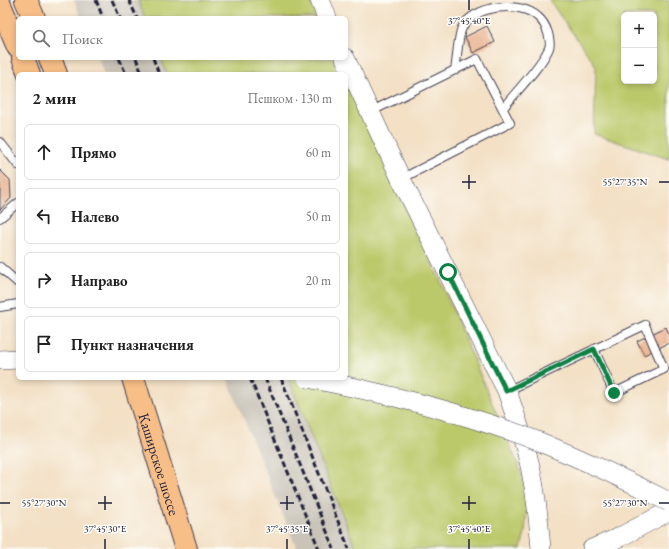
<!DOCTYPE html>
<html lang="ru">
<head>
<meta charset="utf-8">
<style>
	body { margin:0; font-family:"EB Garamond",serif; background:#f6f6f6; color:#222 }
	.controls { position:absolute; right:12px; top:12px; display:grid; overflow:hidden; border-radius:6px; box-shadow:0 2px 6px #0003 }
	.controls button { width:36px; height:36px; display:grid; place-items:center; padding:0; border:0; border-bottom:1px solid #e0e0e0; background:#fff; color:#222; font:20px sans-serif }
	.stop { position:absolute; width:12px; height:12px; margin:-9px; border:3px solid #0b8043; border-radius:50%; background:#fff }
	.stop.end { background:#0b8043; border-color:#fff; box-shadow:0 1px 4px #0008 }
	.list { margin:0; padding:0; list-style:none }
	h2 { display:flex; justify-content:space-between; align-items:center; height:52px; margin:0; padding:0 16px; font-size:17px }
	h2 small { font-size:13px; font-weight:400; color:#767676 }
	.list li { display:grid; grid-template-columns:26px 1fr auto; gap:12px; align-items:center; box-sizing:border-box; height:56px; margin:0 8px 8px; padding:0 8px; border:1px solid #e0e0e0; border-radius:6px }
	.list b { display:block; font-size:15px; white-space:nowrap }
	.list em { font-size:13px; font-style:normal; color:#767676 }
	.icon { flex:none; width:22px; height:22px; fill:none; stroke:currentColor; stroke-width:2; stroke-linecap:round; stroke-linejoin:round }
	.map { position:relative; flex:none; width:669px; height:549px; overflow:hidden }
	.search { position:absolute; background:#fff; box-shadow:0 2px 6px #0003; left:16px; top:16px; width:332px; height:44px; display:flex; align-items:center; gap:10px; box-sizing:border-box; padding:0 14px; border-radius:6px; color:#767676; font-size:15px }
	.panel { position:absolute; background:#fff; box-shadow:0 2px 6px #0003; left:16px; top:72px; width:332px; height:308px; border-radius:6px }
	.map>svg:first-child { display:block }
</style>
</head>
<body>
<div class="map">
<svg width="669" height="549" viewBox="0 0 669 549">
	<rect width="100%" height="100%" fill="#fdfcf7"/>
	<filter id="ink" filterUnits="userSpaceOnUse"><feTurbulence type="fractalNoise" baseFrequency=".025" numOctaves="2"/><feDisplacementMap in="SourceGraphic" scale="8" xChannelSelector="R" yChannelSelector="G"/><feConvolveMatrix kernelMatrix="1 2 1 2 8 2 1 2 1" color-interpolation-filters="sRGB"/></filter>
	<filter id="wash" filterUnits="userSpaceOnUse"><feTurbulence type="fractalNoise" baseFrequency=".012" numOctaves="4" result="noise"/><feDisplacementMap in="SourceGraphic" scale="16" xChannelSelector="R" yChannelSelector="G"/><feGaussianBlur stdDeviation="0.9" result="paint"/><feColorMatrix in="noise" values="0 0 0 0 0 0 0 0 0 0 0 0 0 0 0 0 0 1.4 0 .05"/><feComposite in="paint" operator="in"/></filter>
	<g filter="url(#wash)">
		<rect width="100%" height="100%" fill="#f3e0c5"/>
		<g fill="#c9c3b8">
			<polygon points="74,0 138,0 145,18 81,18"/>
			<polygon points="98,58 161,58 167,74 104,74"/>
			<polygon points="227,378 288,378 356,549 297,549"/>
		</g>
		<g fill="#bcc96b" stroke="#6f7653" fill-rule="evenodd">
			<polygon points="138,0 309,0 317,18 145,18"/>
			<path d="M549,0H669V159L594,134L596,66ZM624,15H654V81H624Z"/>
			<polygon points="161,58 336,58 343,74 167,74"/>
			<polygon points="346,79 441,282 522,474 527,508 525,532 521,549 356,549 288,378 346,378"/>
		</g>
		<g id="blocks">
			<g fill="#e9ae8b">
				<polygon points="487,26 495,42 473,53 465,37"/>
				<polygon points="0,170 10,180 11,198 0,210"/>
				<polygon points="666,327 669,334 669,343 644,355 637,341"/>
			</g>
		</g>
	</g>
	<g filter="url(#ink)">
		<use href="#blocks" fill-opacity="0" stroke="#413e50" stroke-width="1"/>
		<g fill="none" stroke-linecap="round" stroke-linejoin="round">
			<g stroke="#413e50" stroke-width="10">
				<g id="service">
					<path d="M455,70C457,61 458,35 462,28C473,5 521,0 538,17C543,21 546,27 548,33C549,37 551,44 549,48C543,64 515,93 503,108"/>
					<polyline points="370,112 477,59 510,123 401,179"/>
					<polyline points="0,142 18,165"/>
					<polyline points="0,218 18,203"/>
					<polyline points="0,267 18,283"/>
					<polyline points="0,307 18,304"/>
					<polyline points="507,391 645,325 664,369 614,393 594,349"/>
				</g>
			</g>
			<g stroke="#413e50" stroke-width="20">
				<g id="tertiary">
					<polyline points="320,0 327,18"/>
					<path d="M345,58L401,179L507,391C516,418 527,447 532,476C537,500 539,524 541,549"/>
					<polyline points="0,360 18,359"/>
					<polyline points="592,549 620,537 669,511"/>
				</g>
			</g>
			<g stroke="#413e50" stroke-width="24">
				<g id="primary">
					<polyline points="26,0 34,18"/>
					<polyline points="0,5 18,47"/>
					<polyline points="23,58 29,74"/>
					<polyline points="50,58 56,74"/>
					<path id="s1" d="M133,378L186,549"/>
				</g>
			</g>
			<use href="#service" stroke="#fff" stroke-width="8"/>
			<use href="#tertiary" stroke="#fff" stroke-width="19"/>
			<use href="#primary" stroke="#f7be87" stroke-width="22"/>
			<g stroke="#22223b" stroke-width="3" stroke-dasharray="6 3" stroke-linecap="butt">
				<polyline points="96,0 103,18"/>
				<polyline points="112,0 120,18"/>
				<polyline points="129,0 137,18"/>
				<polyline points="119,58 126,74"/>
				<polyline points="136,58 142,74"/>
				<polyline points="153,58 159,74"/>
				<polyline points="250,378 319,549"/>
				<polyline points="265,378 334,549"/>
				<polyline points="281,378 349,549"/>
			</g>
			<g stroke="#413e50" stroke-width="20" stroke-linecap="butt">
				<path id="tertiary-bridge" d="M307,378C386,393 465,413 540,442C584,460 627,480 669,502"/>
			</g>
			<use href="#tertiary-bridge" stroke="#fff" stroke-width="19"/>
		</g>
	</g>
	<g fill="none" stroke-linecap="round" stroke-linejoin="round" filter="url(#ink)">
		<polyline stroke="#0b8043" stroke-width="5" points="448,272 506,391 594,349 614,393"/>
	</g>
	<path fill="none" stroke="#22223b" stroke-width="1.5" d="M469,0V10M469,175V189M462,182H476M659,182H669M105,496V510M287,496V510M469,496V510M0,503H10M98,503H112M280,503H294M462,503H476M659,503H669M105,539V549M287,539V549M469,539V549"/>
	<g text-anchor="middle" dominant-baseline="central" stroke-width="3" stroke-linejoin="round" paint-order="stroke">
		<g font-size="15" fill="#22223b" stroke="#fdfcf7">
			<text stroke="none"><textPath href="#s1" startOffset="90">Каширское шоссе</textPath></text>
		</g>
	</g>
	<g font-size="10" text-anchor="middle" fill="#22223b" stroke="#fdfcf7" stroke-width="3" stroke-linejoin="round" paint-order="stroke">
		<text x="469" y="24">37°45'40"E</text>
		<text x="625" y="185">55°27'35"N</text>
		<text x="44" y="506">55°27'30"N</text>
		<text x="625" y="506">55°27'30"N</text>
		<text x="105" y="532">37°45'30"E</text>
		<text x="287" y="532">37°45'35"E</text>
		<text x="469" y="532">37°45'40"E</text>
	</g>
</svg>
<div class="controls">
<button>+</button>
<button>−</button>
</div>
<div class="stop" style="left:448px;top:272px"></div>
<div class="stop end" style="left:614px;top:393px"></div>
<div class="search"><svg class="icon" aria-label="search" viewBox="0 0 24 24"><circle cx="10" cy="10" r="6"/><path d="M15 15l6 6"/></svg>Поиск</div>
<section class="panel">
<h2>2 мин<small>Пешком · 130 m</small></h2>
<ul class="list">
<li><svg class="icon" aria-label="ahead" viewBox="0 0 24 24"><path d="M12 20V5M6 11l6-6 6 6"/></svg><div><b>Прямо</b></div><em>60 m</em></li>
<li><svg class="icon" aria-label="left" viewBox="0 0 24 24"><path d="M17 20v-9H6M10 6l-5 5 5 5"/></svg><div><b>Налево</b></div><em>50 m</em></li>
<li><svg class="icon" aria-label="right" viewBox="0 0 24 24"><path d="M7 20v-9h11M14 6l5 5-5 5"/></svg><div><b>Направо</b></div><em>20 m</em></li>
<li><svg class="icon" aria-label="arrive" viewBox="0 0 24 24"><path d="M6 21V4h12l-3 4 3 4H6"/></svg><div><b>Пункт назначения</b></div></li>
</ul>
</section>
</div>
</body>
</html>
